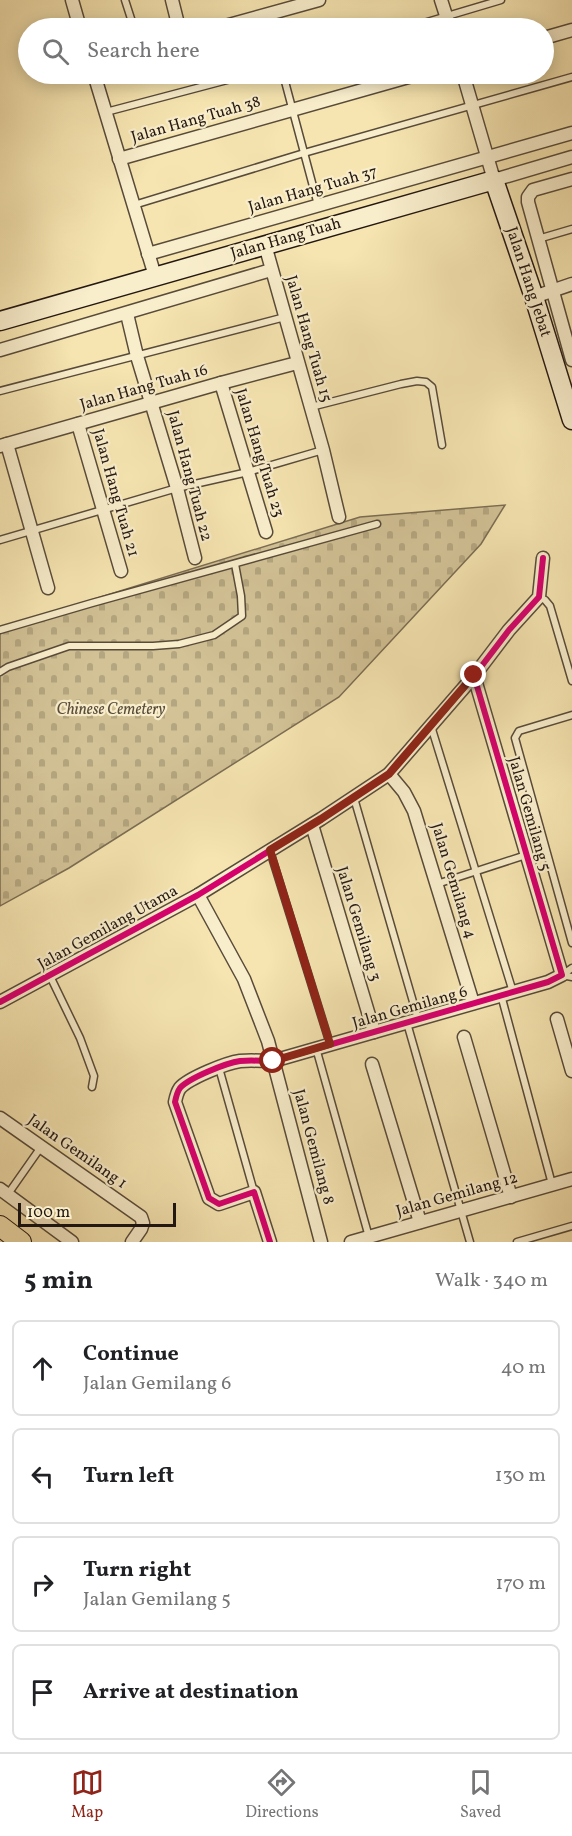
<!DOCTYPE html>
<html lang="en">
<head>
<meta charset="utf-8">
<style>
	body { margin:0; font-family:Vollkorn,serif; background:#f6f6f6; color:#202124 }
	.scale { position:absolute; left:18px; bottom:15px; width:158px; box-sizing:border-box; padding-left:6px; border:3px solid #241812; border-top:0; font-size:16px; line-height:21px; white-space:nowrap; color:#241812; -webkit-text-stroke:4px #f9eecc; paint-order:stroke }
	.stop { position:absolute; width:18px; height:18px; margin:-14px; border:4px solid #8f2418; border-radius:50%; background:#fff }
	.stop.end { background:#8f2418; border-color:#fff; box-shadow:0 2px 6px #0008 }
	.list { margin:0; padding:0; list-style:none }
	h2 { display:flex; justify-content:space-between; align-items:center; height:78px; margin:0; padding:0 24px; font-size:26px }
	h2 small { font-size:20px; font-weight:400; color:#757577 }
	.list li { display:grid; grid-template-columns:39px 1fr auto; gap:18px; align-items:center; box-sizing:border-box; height:96px; margin:0 12px 12px; padding:0 12px; border:2px solid #e0e0e0; border-radius:9px }
	.list b { display:block; font-size:22px; white-space:nowrap }
	.list p { margin:0; font-size:20px; white-space:nowrap; color:#757577 }
	.list em { font-size:20px; font-style:normal; color:#757577 }
	.icon { flex:none; width:33px; height:33px; fill:none; stroke:currentColor; stroke-width:2; stroke-linecap:round; stroke-linejoin:round }
	.map { position:relative; flex:none; width:572px; height:1242px; overflow:hidden }
	.search { position:absolute; background:#fff; box-shadow:0 3px 15px #0003; left:18px; right:18px; top:18px; height:66px; display:flex; align-items:center; gap:15px; box-sizing:border-box; padding:0 21px; border-radius:33px; color:#757577; font-size:22px }
	.sheet { height:510px; background:#fff }
	nav { display:flex; justify-content:space-around; align-items:center; box-sizing:border-box; height:84px; border-top:2px solid #e0e0e0; background:#fff; font-size:16px; color:#757577 }
	nav a { display:grid; justify-items:center; gap:3px }
	nav .on { color:#8f2418 }
	.map>svg:first-child { display:block }
</style>
</head>
<body>
<div class="map">
<svg width="572" height="1242" viewBox="0 0 572 1242">
	<defs>
		<pattern id="cemetery-stones" width="16" height="16" patternUnits="userSpaceOnUse" patternTransform="scale(1.5)"><rect width="16" height="16" fill="#d2c296"/><path d="M2 7V4a2 2 0 0 1 4 0v3zM10 15v-3a2 2 0 0 1 4 0v3z" fill="#b4a680"/></pattern>
	</defs>
	<rect width="100%" height="100%" fill="#f6e5b1"/>
	<filter id="stains"><feTurbulence type="fractalNoise" baseFrequency=".00333" numOctaves="4"/><feColorMatrix values="0 0 0 0 .2 0 0 0 0 .09 0 0 0 0 .02 0 0 0 .5 -.17"/></filter>
	<radialGradient id="worn" r=".72"><stop offset=".6" stop-color="#630" stop-opacity="0"/><stop offset="1" stop-color="#630" stop-opacity=".3"/></radialGradient>
	<polygon fill="url(#cemetery-stones)" stroke="#7b6d54" stroke-width="1.5" points="505,505 481,544 339,697 69,868 0,906 0,628 360,517"/>
	<g fill="none" stroke-linecap="round" stroke-linejoin="round">
		<g stroke="#584b3a" stroke-width="9">
			<g id="lane">
				<polyline points="125,0 134,28"/>
				<polyline points="267,15 271,28"/>
				<polyline points="407,28 501,0"/>
				<polyline points="283,74 318,205"/>
				<polyline points="106,112 250,74"/>
				<polyline points="134,205 304,153 572,77"/>
				<polyline points="538,239 572,229"/>
				<polyline points="0,391 285,317"/>
				<polyline points="311,407 401,384 417,381 426,382 432,387 442,445"/>
				<polyline points="0,540 177,488 248,472 323,450"/>
				<polyline points="539,597 545,600 550,606 572,681"/>
				<polyline points="0,630 92,603 377,524"/>
				<polyline points="0,672 8,667 69,646 153,646 179,644 214,635 242,616 241,596 235,564"/>
				<polyline points="572,715 519,731 515,738 572,943"/>
				<polyline points="431,726 513,992"/>
				<polyline points="354,798 418,1019"/>
				<polyline points="270,851 330,1044"/>
				<polyline points="437,884 526,855"/>
				<polyline points="572,968 562,975 572,977"/>
				<polyline points="50,976 80,1038 94,1076 92,1087"/>
				<polyline points="501,995 552,1184"/>
				<polyline points="407,1023 470,1242"/>
				<polyline points="316,1048 369,1237"/>
				<polyline points="219,1068 254,1192"/>
				<polyline points="8,1194 41,1147"/>
				<polyline points="517,1242 572,1226"/>
			</g>
		</g>
		<g stroke="#584b3a" stroke-width="15">
			<g id="street">
				<polyline points="72,0 80,28"/>
				<polyline points="172,0 179,28"/>
				<polyline points="441,0 450,28"/>
				<polyline points="218,28 319,0"/>
				<polyline points="544,38 572,30"/>
				<polyline points="94,74 155,276"/>
				<polyline points="463,74 494,180 572,157"/>
				<polyline points="119,159 419,74"/>
				<polyline points="572,179 533,190 528,197 528,202 572,360"/>
				<polyline points="265,245 323,450 339,517"/>
				<polyline points="148,254 572,133"/>
				<polyline points="534,297 572,284"/>
				<polyline points="127,314 137,356 177,488 195,558"/>
				<polyline points="0,350 271,270"/>
				<polyline points="221,383 266,532"/>
				<polyline points="78,424 121,571"/>
				<polyline points="7,444 48,588"/>
				<polyline points="0,446 221,383 297,363"/>
				<polyline points="389,774 404,792 414,811 473,1003"/>
				<polyline points="312,825 374,1032"/>
				<polyline points="198,895 244,979 268,1041 321,1242"/>
				<polyline points="0,1002 198,895 321,819 389,774 474,676 509,630 539,597 543,558"/>
				<polyline points="557,1019 572,1071"/>
				<polyline points="464,1037 511,1197"/>
				<polyline points="372,1064 420,1222"/>
				<polyline points="0,1118 141,1217 143,1223 141,1229 132,1242"/>
				<polyline points="0,1189 72,1242"/>
				<path d="M270,1242L254,1192L219,1204L209,1198L175,1102C176,1097 177,1092 180,1088C189,1078 226,1063 240,1061C251,1060 262,1061 273,1061L548,982L562,975L474,676"/>
				<polyline points="351,1242 572,1179"/>
			</g>
		</g>
		<g stroke="#241812" stroke-width="21">
			<polyline id="secondary" points="0,321 494,180 534,297 572,420"/>
		</g>
		<g stroke="#241812" stroke-width="22">
			<polyline id="primary" points="0,1226 21,1242"/>
		</g>
		<use href="#lane" stroke="#f9eecc" stroke-width="6"/>
		<use href="#street" stroke="#f9eecc" stroke-width="12"/>
		<use href="#secondary" stroke="#f9eecc" stroke-width="18"/>
		<use href="#primary" stroke="#f6e5b1" stroke-width="20"/>
		<g stroke="#f9eecc" stroke-width="10">
			<g id="cycleway">
				<polyline points="0,1002 198,895 321,819 389,774 474,676 509,630 539,597 543,558"/>
				<path d="M270,1242L254,1192L219,1204L209,1198L175,1102C176,1097 177,1092 180,1088C189,1078 226,1063 240,1061C251,1060 262,1061 273,1061L548,982L562,975L474,676"/>
			</g>
		</g>
		<use href="#cycleway" stroke="#d6006c" stroke-width="6"/>
	</g>
	<g fill="none" stroke-linecap="round" stroke-linejoin="round">
		<polyline stroke="#8f2418" stroke-width="8" points="273,1061 330,1044 270,850 321,819 389,774 474,675"/>
	</g>
	<g text-anchor="middle" dominant-baseline="central" stroke-width="4.5" stroke-linejoin="round" paint-order="stroke">
		<g font-size="16" fill="#241812" stroke="#f9eecc">
			<text transform="translate(196 120) rotate(-16)">Jalan Hang Tuah 38</text>
			<text transform="translate(313 190) rotate(-16)">Jalan Hang Tuah 37</text>
			<text transform="translate(286 239) rotate(-16)">Jalan Hang Tuah</text>
			<text transform="translate(528 282) rotate(72)">Jalan Hang Jebat</text>
			<text transform="translate(308 339) rotate(74)">Jalan Hang Tuah 15</text>
			<text transform="translate(144 388) rotate(-16)">Jalan Hang Tuah 16</text>
			<text transform="translate(259 453) rotate(73)">Jalan Hang Tuah 23</text>
			<text transform="translate(189 476) rotate(75)">Jalan Hang Tuah 22</text>
			<text transform="translate(115 493) rotate(74)">Jalan Hang Tuah 21</text>
			<text transform="translate(529 814) rotate(74)">Jalan Gemilang 5</text>
			<text transform="translate(453 881) rotate(73)">Jalan Gemilang 4</text>
			<text transform="translate(358 924) rotate(73)">Jalan Gemilang 3</text>
			<text transform="translate(108 928) rotate(-29)">Jalan Gemilang Utama</text>
			<text transform="translate(410 1008) rotate(-16)">Jalan Gemilang 6</text>
			<text transform="translate(313 1147) rotate(75)">Jalan Gemilang 8</text>
			<text transform="translate(77 1152) rotate(35)">Jalan Gemilang 1</text>
			<text transform="translate(457 1195) rotate(-16)">Jalan Gemilang 12</text>
		</g>
		<g font-size="16" font-style="italic" fill="#584b3a" stroke="#f9eecc">
			<text x="111" y="710">Chinese Cemetery</text>
		</g>
	</g>
	<rect width="100%" height="100%" filter="url(#stains)"/>
	<rect width="100%" height="100%" fill="url(#worn)"/>
</svg>
<div class="scale">100 m</div>
<div class="stop" style="left:273px;top:1061px"></div>
<div class="stop end" style="left:474px;top:675px"></div>
<div class="search"><svg class="icon" aria-label="search" viewBox="0 0 24 24"><circle cx="10" cy="10" r="6"/><path d="M15 15l6 6"/></svg>Search here</div>
</div>
<section class="sheet">
<h2>5 min<small>Walk · 340 m</small></h2>
<ul class="list">
<li><svg class="icon" aria-label="ahead" viewBox="0 0 24 24"><path d="M12 20V5M6 11l6-6 6 6"/></svg><div><b>Continue</b><p>Jalan Gemilang 6</p></div><em>40 m</em></li>
<li><svg class="icon" aria-label="left" viewBox="0 0 24 24"><path d="M17 20v-9H6M10 6l-5 5 5 5"/></svg><div><b>Turn left</b></div><em>130 m</em></li>
<li><svg class="icon" aria-label="right" viewBox="0 0 24 24"><path d="M7 20v-9h11M14 6l5 5-5 5"/></svg><div><b>Turn right</b><p>Jalan Gemilang 5</p></div><em>170 m</em></li>
<li><svg class="icon" aria-label="arrive" viewBox="0 0 24 24"><path d="M6 21V4h12l-3 4 3 4H6"/></svg><div><b>Arrive at destination</b></div></li>
</ul>
</section>
<nav>
<a class="on"><svg class="icon" aria-label="map" viewBox="0 0 24 24"><path d="M3 6l6-2 6 2 6-2v14l-6 2-6-2-6 2zM9 4v14M15 6v14"/></svg>Map</a>
<a><svg class="icon" aria-label="directions" viewBox="0 0 24 24"><path d="M12 3l9 9-9 9-9-9zM9 14v-3h6M13 9l2 2-2 2"/></svg>Directions</a>
<a><svg class="icon" aria-label="saved" viewBox="0 0 24 24"><path d="M7 4h10v16l-5-4-5 4z"/></svg>Saved</a>
</nav>
</body>
</html>
